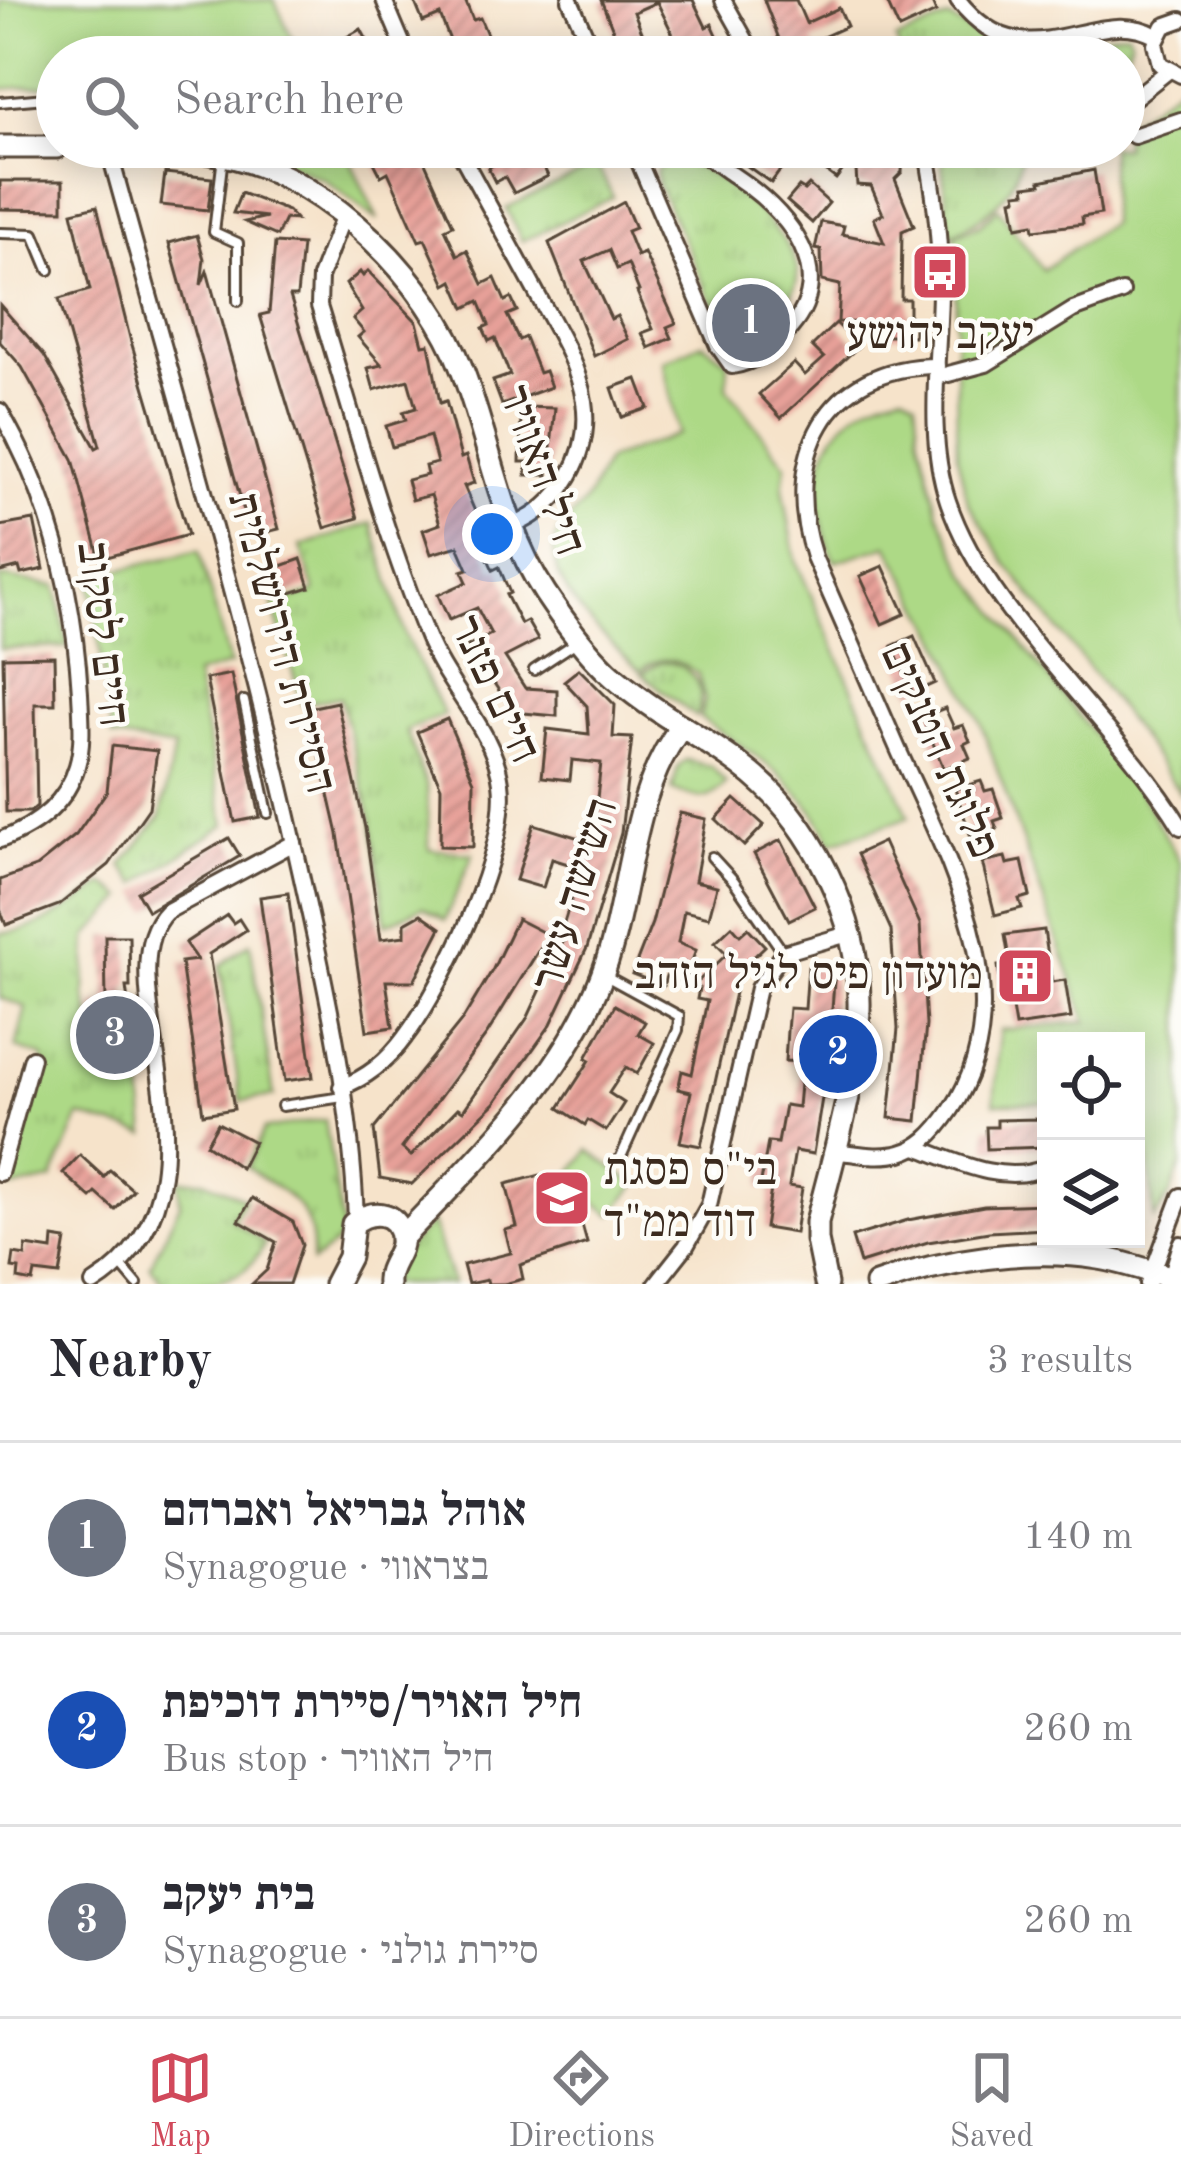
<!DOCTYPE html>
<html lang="en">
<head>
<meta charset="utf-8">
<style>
	body { margin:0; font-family:"Old Standard TT","Frank Ruhl Libre",serif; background:#f7f7f7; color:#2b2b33 }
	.controls { position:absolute; right:36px; bottom:36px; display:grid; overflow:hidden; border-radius:0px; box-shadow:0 6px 30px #0003 }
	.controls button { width:108px; height:108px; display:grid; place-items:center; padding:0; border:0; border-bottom:3px solid #e1e1e2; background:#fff; color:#2b2b33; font:60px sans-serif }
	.you { position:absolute; left:492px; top:534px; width:42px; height:42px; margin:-30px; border:9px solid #fff; border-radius:50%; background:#1a73e8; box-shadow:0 0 0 18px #1a73e833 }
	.badge { display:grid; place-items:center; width:78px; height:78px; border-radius:50%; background:#d1495b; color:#fff; font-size:39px; font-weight:700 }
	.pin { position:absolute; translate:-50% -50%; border:6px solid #fff; box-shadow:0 3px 12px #0006 }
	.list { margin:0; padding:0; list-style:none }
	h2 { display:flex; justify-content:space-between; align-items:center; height:156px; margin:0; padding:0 48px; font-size:51px }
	h2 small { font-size:39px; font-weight:400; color:#7c7c81 }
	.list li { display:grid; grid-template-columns:78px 1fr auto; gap:36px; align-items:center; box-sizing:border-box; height:192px; padding:0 48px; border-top:3px solid #e1e1e2 }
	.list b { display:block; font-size:45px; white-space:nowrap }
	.list p { margin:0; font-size:39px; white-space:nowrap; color:#7c7c81 }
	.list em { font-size:39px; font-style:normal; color:#7c7c81 }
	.icon { flex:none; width:66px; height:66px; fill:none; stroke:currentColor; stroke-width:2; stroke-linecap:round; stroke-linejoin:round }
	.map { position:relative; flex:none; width:1181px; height:1284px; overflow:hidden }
	.search { position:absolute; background:#fff; box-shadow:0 6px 30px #0003; left:36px; right:36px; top:36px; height:132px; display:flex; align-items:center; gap:30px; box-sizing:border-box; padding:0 42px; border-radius:66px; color:#7c7c81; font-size:45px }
	.sheet { height:732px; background:#fff }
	nav { display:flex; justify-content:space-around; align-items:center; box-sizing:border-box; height:168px; border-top:3px solid #e1e1e2; background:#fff; font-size:33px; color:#7c7c81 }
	nav a { display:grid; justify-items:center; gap:6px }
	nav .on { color:#d1495b }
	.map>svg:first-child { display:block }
</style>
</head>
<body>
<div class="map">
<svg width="1181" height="1284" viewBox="0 0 1181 1284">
	<defs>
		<pattern id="park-tufts" width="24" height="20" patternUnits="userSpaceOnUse" patternTransform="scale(3)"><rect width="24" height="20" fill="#add986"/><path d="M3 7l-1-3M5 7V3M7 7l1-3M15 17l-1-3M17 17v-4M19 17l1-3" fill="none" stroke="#96ba73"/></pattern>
		<pattern id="building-hatch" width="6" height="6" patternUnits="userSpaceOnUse" patternTransform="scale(3)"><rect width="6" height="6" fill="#e7a099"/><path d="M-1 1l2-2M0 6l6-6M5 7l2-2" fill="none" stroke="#bc837c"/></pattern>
	</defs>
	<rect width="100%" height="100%" fill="#fdfcf7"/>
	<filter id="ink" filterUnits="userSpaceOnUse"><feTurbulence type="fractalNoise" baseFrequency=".00833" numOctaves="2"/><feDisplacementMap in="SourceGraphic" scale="24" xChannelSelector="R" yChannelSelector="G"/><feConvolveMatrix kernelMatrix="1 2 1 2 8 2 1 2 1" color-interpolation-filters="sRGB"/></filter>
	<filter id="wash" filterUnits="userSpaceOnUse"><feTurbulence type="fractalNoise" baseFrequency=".004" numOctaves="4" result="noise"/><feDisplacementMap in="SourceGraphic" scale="48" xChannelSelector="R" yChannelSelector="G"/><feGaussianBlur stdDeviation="2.7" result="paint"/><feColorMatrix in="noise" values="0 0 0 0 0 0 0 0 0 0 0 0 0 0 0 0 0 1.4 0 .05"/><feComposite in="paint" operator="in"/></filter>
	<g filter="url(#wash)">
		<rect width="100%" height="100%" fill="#f6e3ca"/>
		<g fill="#add986" stroke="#748252" stroke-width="3">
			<polygon points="0,0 274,0 301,57 57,57 57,85 0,89"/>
			<polygon points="1181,84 1181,794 1103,686 1008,566 968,502 957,456 955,235 980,225 998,208 1043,270 1110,223 1110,147 1124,147 1124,125"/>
			<polygon points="244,147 344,147 378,220 324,179"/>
			<path d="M702,343L728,361L727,388L786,465L783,488L796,561L909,817L831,843C806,784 752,753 700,718L705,700L698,674C679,660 660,652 641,671C610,643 534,579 559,531C565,520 577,513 584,503C593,490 599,474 607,460L679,434L663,361Z"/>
			<path d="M904,392L916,400L919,433L938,512L966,573L1140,793L1181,863V1164L1170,1195L1154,1219L1146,1132L1136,1111V1041H1046V1103H994L1000,1030L1087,1022L980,721L940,639L888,545L835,562C802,489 816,410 904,392Z"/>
			<polygon points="589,1150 636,1185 612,1215 566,1180"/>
		</g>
		<g fill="url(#park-tufts)" stroke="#748252" stroke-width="3">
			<path d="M949,18C1007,63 1060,41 1127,31L1131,40L1124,66V57H903L896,40Z"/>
			<path d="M945,147H1023C1017,193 990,216 950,235L942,165Z"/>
			<path d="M672,160C711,160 791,231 797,269C799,284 793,293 785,304L773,280L713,305L658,185L656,170Z"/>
			<polygon points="597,165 613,197 522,241 506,208"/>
			<polygon points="372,523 405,635 444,715 406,730 427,787 429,849 473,854 445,920 423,907 386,924 372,822 340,697 302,704 273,604 315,592 301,546"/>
			<polygon points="199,550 230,665 195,675 225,825 137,884 122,866 161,816 174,748 112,737 90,577"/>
			<polygon points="0,577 56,586 68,647 0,649"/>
			<path d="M660,662C691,662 709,688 696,717L642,674Z"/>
			<path d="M686,760L711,766L726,783C706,806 698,798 672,790L678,767Z"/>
			<path d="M105,884L124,898L87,937L85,995L100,1055L139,1052L146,1135L80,1116L52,1180L11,1188L44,1057L16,1048L26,1007L0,998V933C38,933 75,904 105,884Z"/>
			<polygon points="250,943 274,1096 241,1101 220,966"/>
			<path d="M325,1120L342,1229L336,1244L312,1262C315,1205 290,1197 247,1168L264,1129Z"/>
			<path d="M179,1180H204L245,1199L232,1221L265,1243C246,1284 213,1284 164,1284L150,1266L180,1204Z"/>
			<polygon points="432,1222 453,1284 389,1284 400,1256"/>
		</g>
		<g id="blocks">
			<g fill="url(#building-hatch)">
				<polygon points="414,0 465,0 473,20 480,18 489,39 483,41 486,47 466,55 464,49 455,53 440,15 423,22"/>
				<polygon points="601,0 693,0 706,27 712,24 723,48 705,57 684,57 657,2 634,12 652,57 624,57"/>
				<polygon points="764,0 796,0 806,23 839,8 847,26 812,42 819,57 786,57"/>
				<polygon points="886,0 931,0 936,12 899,29"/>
				<polygon points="361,29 376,57 338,57 332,45"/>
				<polygon points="366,147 418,147 453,225 445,229 457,255 467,250 483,284 495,278 505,301 511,298 517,311 507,315 519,340 525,337 539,373 545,371 551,387 502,405 493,381 510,375 495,338 489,341 483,328 489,325 479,301 465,308 453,281 446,285 425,239 419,241 388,172 381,176"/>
				<polygon points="484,147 534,147 548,176 514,193 505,177 495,182 488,168 493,165"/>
				<polygon points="730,147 766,147 785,164 771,183 736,158"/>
				<polygon points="794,147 837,147 852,158 836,179"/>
				<polygon points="882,152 903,152 902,172 895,179 914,226 902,231 901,299 909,299 909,322 914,322 914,336 883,336 883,323 838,322 840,285 822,281 821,250 815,249 821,222 844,226 842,234 884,243 874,218 883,214 871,186 857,185 856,170 869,161 882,163"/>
				<polygon points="1094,170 1101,214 1082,217 1083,224 1034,230 1033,224 1017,227 1012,199 1017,198 1016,193 1026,192 1025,186 1041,184 1040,181"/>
				<polygon points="165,173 212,178 208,210 161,205"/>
				<polygon points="0,181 63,181 63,210 0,209"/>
				<polygon points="809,185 829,203 812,223 787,201 799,187 804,190"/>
				<polygon points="241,193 288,211 296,220 285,219 277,236 245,222 267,217 233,213"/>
				<polygon points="624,202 635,228 627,231 637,256 644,253 676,323 667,327 672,338 649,348 642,333 653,329 637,292 639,291 628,264 617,269 609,250 584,261 611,319 617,316 628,339 594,356 549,243"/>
				<polygon points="97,206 130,338 188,535 100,559 73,459 22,367 0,342 0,305 44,355 96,448 100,446 59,299 90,290 72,212"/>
				<polygon points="197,235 204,259 201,285 207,271 279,529 251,536 169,243"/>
				<polygon points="275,243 302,245 297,296 290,296 358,518 325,528 260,315 269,313"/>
				<polygon points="368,271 417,322 423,345 429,344 440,403 446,401 461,458 466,456 474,483 464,486 486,537 479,539 493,570 499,567 510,593 506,595 521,624 527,621 538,640 505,657 525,688 557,690 557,716 513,712 484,668 480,670 468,646 491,634 477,608 449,620 438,595 467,582 462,571 468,569 458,546 431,554 423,530 440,524 431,495 412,500 407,480 427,475 425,466 437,463 430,436 392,447 386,426 406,420 403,412 416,408 408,380 374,390 368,368 382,365 358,337 364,332 353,319 362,311 346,284 360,272 363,276"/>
				<polygon points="763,287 772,307 764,310 773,331 742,344 730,315 737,312 732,301"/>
				<polygon points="836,323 859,346 781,418 759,394 794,363 805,375 824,358 812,346"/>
				<polygon points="637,379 648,408 622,417 612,388"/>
				<polygon points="521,407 555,408 548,475 526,475 527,462 520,462"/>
				<polygon points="34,520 44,569 21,574 19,567 0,572 0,526"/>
				<polygon points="301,559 310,587 281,596 273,569"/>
				<polygon points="883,566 905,614 882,624 860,576"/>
				<polygon points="914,636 935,683 913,693 892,646"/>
				<polygon points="54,656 55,704 35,704 37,806 30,812 6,812 3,657"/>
				<polygon points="579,669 615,705 613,737 632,738 621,833 587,948 551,1024 495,1103 412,1184 380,1178 374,1129 463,1019 493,969 517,919 548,935 487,1034 402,1148 411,1156 458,1108 463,1111 528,1017 569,929 563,926 581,868 552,859 543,888 516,880 534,824 592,842 601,763 572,760 570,780 542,777 547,729 589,734 587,706 564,681"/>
				<polygon points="231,674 260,817 235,822 206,679"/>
				<polygon points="337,702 365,828 381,939 405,936 405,923 421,914 441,928 414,981 386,981 393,1027 367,1031 338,834 309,708"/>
				<polygon points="945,708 954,728 963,725 970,741 964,744 970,758 944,769 922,717"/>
				<polygon points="447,719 474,781 473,847 440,846 441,787 417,732"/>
				<polygon points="112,746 157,751 149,808 109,865 59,905 6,925 0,909 0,880 36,867 76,835 107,791"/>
				<polygon points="981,781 985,791 993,789 1003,818 994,821 997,829 971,837 955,789"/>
				<polygon points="735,799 764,825 744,846 716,819"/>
				<polygon points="680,813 706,819 695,881 717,886 709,917 684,911 678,943 696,950 684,983 666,976 663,986 632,974 652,923"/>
				<polygon points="229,838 240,856 148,911 137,892"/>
				<polygon points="781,840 815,907 789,920 754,854"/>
				<polygon points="883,842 920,924 926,1025 917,1121 889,1118 898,1029 891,930 857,854"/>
				<polygon points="1005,857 1007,864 1022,861 1030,896 1019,899 1022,908 995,915 982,862"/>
				<polygon points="288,893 313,1077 285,1081 260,897"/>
				<polygon points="227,915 233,923 239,919 246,930 209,954 234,1109 203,1114 181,962 197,960 185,943"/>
				<polygon points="732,926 740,935 748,928 765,946 740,970 701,1146 680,1142 691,1092 678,1089 682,1071 692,1074 707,1001 697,999 699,988 693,986 727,954 715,942"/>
				<polygon points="1044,930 1052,982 1065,980 1071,1018 1015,1026 1008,984 1001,986 998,966 1010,964 1005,935"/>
				<polygon points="105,936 129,936 130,987 126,987 134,1046 100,1051 94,1006 106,1004"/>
				<polygon points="808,967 835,969 831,1022 815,1021 813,1049 831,1050 828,1098 822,1098 813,1154 795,1151 789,1186 802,1188 795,1233 765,1228 771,1189 760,1188 768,1142 778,1143 785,1105 798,1107 802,1062 785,1061 787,1031 789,1008 805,1009"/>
				<polygon points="615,1005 645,1022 638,1034 654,1043 637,1074 626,1067 609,1093 624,1103 606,1131 588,1120 585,1125 559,1108 590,1060 586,1058"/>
				<polygon points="1039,1119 1039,1127 1046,1127 1046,1147 987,1149 986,1127 997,1127 997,1120"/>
				<polygon points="218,1123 254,1142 241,1168 206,1144"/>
				<polygon points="80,1155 104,1177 110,1170 133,1190 115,1210 96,1193 91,1198 63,1173"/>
				<polygon points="544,1174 550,1198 573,1192 587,1243 520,1265 523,1279 504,1284 488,1284 487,1280 468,1284 463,1265 511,1253 505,1230 517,1227 506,1184"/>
				<polygon points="252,1198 293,1222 302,1245 289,1284 252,1284 267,1270 276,1242 239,1221"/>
				<polygon points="1045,1204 1046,1229 989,1232 928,1242 860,1263 852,1237 908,1220 984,1206"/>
				<polygon points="53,1238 66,1240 60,1275 35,1272 33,1282 18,1279 19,1269 12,1268 14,1254 25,1256 26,1246 52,1250"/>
			</g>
		</g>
	</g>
	<g filter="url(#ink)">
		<use href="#blocks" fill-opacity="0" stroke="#574638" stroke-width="3"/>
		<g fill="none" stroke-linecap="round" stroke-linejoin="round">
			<g stroke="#574638" stroke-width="14">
				<g id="lane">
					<polyline points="0,102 57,97"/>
					<polyline points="223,156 214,232 238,243 238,301"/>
					<polyline points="0,233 34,234 49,270"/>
					<polyline points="534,670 578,641"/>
					<polyline points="244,701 268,813"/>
					<polyline points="712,857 734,881 783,952"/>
					<polyline points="604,975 679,1016 678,1030 620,1159"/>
					<polyline points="282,1106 343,1097"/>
					<polyline points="120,1264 137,1284"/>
				</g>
			</g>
			<g stroke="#574638" stroke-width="20">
				<g id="street">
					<polyline points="384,0 408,57"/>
					<polyline points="570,0 595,57"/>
					<polyline points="723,0 755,57"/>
					<path d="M958,0C1027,88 1092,0 1157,36"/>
					<polyline points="1181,20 1164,26 1155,44 1160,64 1181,75"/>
					<polyline points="1124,106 1168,71"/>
					<polyline points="1134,136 1181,120"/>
					<path d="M108,147C172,382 243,615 296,852C323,973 352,1097 356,1221"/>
					<path d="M457,147C483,195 510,244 536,292C554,326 578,362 584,401C592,454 561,507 512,526"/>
					<path d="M633,147L638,160L718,346L732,366C756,362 770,350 786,333C843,274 787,211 733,175C718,165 702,151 684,150C669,148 653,156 638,160"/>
					<path d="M926,147C935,195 941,243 940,292C939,360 926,436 948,501C986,616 1116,720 1181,827"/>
					<polyline points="937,377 986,364 1073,310 1122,292"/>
					<path d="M0,411C50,497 74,593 80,693C81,716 84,743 77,766C66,804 35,827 0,840"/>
					<path d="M341,1087C367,1078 389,1059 405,1037C444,986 510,847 501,783C494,730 447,687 427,637C383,530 353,416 319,306L320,277L343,217"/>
					<path d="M917,1147C956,1162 1005,1186 1046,1167"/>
					<path d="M834,1151C891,1159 916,1162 951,1110C1027,998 946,856 898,749C870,685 842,621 814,557C781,458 825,366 937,366"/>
					<polyline points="0,1173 32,1058"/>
					<path d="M93,1284C245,1189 99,980 166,912L294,843"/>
					<polyline points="656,1284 686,1246 709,1205 758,988 783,953 848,934"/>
					<polyline points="1148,1284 1181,1196"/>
					<polyline points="1169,1284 1181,1244"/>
				</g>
			</g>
			<g stroke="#574638" stroke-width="27">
				<g id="secondary">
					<polyline points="0,147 57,147"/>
					<path d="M116,147C155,148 195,148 233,157C331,182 429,280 463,372C491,446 501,526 545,593C563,620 583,648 607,671C646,708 697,733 740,765C812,818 861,919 859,1009C857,1081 834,1153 817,1222V1240L826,1284"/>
					<path d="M401,1239C473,1163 557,1085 598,986C633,903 626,798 682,726"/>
					<path d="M335,1284L349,1257L353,1224C369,1210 397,1209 401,1236C404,1254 386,1265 388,1284"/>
					<path d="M876,1284C944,1259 1028,1247 1099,1258C1126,1262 1154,1273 1181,1280"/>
				</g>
			</g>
			<use href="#lane" stroke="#fff" stroke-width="8"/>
			<use href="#street" stroke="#fff" stroke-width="14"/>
			<use href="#secondary" stroke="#fff" stroke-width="21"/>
		</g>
	</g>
	<defs>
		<g id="bus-square" transform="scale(3)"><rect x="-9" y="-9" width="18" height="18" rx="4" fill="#d1495b" stroke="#fdfcf7"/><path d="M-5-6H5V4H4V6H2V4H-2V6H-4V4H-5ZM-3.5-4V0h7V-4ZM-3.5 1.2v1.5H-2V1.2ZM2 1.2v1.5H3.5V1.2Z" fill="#fff"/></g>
		<g id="building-square" transform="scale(3)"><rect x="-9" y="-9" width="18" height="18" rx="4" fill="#d1495b" stroke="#fdfcf7"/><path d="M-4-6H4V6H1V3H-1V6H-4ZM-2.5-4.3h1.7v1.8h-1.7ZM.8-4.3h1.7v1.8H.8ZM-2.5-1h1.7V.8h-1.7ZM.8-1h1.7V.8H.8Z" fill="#fff"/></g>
		<g id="school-square" transform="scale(3)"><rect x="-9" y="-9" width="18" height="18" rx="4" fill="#d1495b" stroke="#fdfcf7"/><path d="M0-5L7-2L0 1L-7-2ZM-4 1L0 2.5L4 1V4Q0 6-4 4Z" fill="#fff"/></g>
	</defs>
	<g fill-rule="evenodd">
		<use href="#bus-square" x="940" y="272"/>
		<use href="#building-square" x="1025" y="976"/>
		<use href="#school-square" x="562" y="1198"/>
	</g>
	<g text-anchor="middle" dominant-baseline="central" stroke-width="9" stroke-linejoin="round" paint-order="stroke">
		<g font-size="45" fill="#3b2a1e" stroke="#fdfcf7">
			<text x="940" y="336">יעקב יהושע</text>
			<text x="983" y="976" text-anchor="end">מועדון פיס לגיל הזהב</text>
			<text x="604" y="1172" text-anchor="start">בי"ס פסגת<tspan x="604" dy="52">דוד ממ"ד</tspan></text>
		</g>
		<g font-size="45" fill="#3b2a1e" stroke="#fdfcf7">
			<text transform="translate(540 471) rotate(70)">חיל האוויר</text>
			<text transform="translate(101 634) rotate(83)">חיים לסקוב</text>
			<text transform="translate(280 643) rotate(75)">הסיירת הירושלמית</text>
			<text transform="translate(493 690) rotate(65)">חיים פזנר</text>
			<text transform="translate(938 751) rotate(66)">פלוגת הטנקים</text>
			<text transform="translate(577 895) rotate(-73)">השישה עשר</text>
		</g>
	</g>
</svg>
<div class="controls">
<button><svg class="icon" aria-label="locate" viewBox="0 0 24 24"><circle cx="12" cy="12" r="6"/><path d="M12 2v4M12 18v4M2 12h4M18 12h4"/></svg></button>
<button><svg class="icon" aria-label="layers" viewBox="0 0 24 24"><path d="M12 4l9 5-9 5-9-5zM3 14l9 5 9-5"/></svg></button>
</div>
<div class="you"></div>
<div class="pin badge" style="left:751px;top:323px;background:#6b7280">1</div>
<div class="pin badge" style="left:838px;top:1054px;background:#1a4fb4">2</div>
<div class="pin badge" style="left:115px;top:1035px;background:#6b7280">3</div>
<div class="search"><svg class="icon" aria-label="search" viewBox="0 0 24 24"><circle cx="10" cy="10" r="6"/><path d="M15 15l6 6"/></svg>Search here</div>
</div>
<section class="sheet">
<h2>Nearby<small>3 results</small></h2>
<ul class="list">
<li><span class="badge" style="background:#6b7280">1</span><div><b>אוהל גבריאל ואברהם</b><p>Synagogue · בצראווי</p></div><em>140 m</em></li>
<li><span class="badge" style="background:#1a4fb4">2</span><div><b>חיל האויר/סיירת דוכיפת</b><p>Bus stop · חיל האוויר</p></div><em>260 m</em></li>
<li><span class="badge" style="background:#6b7280">3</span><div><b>בית יעקב</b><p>Synagogue · סיירת גולני</p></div><em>260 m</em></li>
</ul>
</section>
<nav>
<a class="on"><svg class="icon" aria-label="map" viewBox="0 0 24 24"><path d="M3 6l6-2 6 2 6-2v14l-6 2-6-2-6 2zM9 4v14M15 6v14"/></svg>Map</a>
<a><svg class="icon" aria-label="directions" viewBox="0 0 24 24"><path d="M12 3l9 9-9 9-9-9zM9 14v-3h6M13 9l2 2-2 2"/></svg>Directions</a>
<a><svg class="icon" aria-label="saved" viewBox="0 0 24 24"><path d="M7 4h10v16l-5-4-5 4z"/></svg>Saved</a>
</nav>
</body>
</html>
